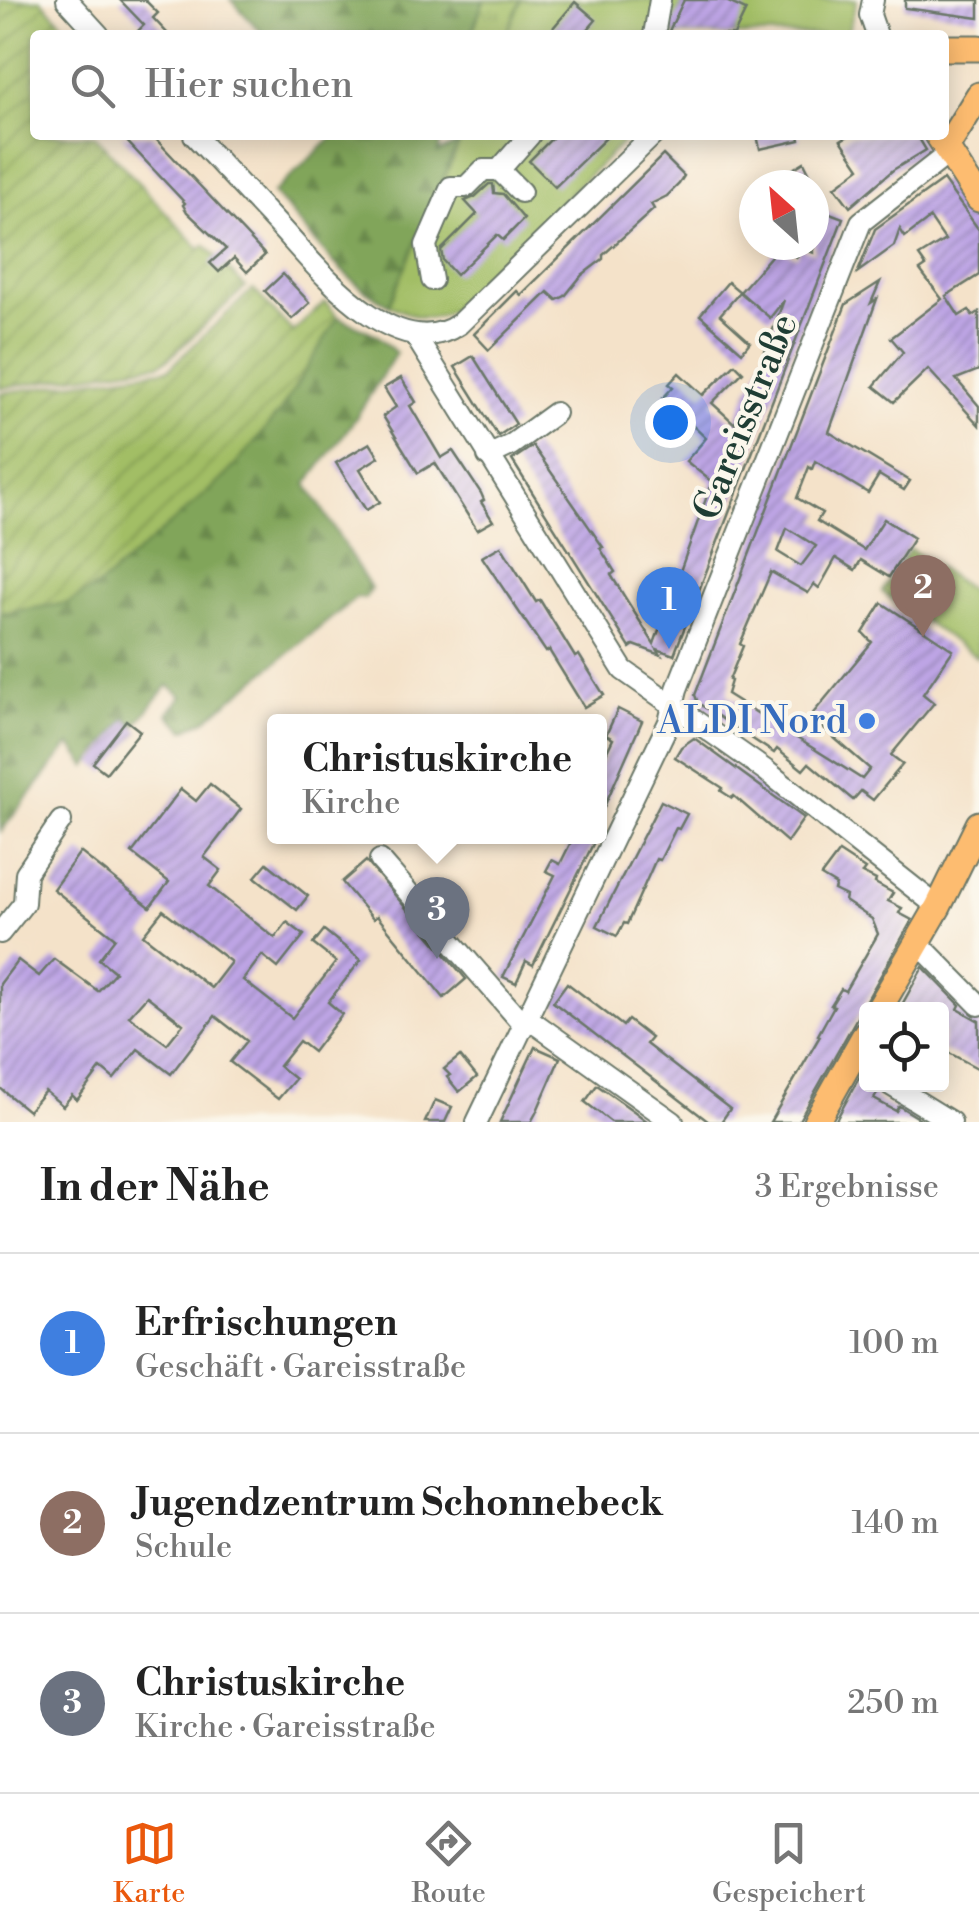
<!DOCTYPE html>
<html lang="de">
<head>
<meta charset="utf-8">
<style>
	body { margin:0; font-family:"Libre Bodoni",serif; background:#f6f6f6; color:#222 }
	.controls { position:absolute; right:30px; bottom:30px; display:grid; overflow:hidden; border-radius:10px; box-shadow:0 5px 25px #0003 }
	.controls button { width:90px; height:90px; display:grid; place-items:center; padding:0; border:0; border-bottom:2px solid #e0e0e0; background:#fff; color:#222; font:50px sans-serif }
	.compass { position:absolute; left:739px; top:170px; width:90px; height:90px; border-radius:50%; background:#fff; box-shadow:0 5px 25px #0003; rotate:333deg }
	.you { position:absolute; left:670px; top:422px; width:35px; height:35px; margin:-25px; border:8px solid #fff; border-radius:50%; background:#1a73e8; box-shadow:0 0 0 15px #1a73e833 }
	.badge { display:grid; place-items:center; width:65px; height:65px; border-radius:50%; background:#ea580c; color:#fff; font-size:32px; font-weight:700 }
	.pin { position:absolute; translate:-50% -82px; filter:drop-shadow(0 2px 5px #0008) }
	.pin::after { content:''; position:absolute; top:52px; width:35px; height:30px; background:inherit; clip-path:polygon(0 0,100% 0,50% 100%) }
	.popup { position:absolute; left:267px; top:714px; width:340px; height:130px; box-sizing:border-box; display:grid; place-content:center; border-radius:10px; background:#fff; filter:drop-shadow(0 2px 8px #0005); font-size:32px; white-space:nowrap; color:#767676 }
	.popup b { font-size:38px; color:#222 }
	.popup::after { content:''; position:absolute; left:50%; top:100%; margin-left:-20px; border:20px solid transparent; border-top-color:#fff }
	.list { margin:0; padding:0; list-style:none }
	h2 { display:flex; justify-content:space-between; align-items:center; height:130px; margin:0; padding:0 40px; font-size:42px }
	h2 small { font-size:32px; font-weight:400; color:#767676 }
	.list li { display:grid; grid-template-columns:65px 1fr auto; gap:30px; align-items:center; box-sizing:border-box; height:180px; padding:0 40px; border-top:2px solid #e0e0e0 }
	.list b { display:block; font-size:38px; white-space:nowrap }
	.list p { margin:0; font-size:32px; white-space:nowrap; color:#767676 }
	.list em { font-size:32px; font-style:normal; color:#767676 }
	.icon { flex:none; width:55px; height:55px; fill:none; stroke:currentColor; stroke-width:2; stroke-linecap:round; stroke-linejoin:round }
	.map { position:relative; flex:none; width:979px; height:1122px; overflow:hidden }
	.search { position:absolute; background:#fff; box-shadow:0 5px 25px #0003; left:30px; right:30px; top:30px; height:110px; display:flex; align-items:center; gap:25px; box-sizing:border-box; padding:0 35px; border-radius:10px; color:#767676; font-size:38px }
	.sheet { height:670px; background:#fff }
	nav { display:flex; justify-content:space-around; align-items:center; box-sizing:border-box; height:140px; border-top:2px solid #e0e0e0; background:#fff; font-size:28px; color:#767676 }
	nav a { display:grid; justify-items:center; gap:5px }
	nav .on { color:#ea580c }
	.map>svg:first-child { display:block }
</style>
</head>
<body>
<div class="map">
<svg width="979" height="1122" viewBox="0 0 979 1122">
	<defs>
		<pattern id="grass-tufts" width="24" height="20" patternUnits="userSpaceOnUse" patternTransform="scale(2.5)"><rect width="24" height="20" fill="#a2be65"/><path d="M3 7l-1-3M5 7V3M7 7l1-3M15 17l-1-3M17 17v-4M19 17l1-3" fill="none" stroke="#839c54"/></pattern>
		<pattern id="forest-firs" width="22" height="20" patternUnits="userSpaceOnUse" patternTransform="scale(2.5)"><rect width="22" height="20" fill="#81a55a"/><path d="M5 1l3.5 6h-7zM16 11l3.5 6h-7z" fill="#69884b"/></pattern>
		<pattern id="garden-furrows" width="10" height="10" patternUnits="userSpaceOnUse" patternTransform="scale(2.5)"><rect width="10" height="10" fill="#a2be65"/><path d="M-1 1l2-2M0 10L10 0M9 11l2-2" fill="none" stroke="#839c54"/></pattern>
		<pattern id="building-hatch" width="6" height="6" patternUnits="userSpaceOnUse" patternTransform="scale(2.5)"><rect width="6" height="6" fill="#bea5e5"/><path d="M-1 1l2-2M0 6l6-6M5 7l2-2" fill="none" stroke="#9a88ba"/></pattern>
	</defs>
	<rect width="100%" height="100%" fill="#fbf7ec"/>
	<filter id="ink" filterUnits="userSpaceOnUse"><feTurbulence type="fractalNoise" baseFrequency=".01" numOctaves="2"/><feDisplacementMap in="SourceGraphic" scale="20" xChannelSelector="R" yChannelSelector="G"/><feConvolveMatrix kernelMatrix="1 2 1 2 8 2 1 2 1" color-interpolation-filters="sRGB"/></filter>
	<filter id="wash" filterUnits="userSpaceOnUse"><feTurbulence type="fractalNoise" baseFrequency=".0048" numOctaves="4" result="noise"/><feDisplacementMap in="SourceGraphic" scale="40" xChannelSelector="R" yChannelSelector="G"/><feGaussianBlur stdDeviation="2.25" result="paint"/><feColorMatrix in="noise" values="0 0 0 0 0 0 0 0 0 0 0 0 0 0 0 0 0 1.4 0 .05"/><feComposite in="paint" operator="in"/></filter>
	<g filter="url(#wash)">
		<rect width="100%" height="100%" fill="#f4e2c9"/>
		<polygon fill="url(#grass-tufts)" stroke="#607e4c" stroke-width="2.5" points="484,0 521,0 506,35 471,35"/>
		<g fill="url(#forest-firs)" stroke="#507147" stroke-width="2.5">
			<polygon points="231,0 484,0 471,35 264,35"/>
			<path d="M335,135H442L438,153L459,143L389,305C342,282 308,231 273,193Z"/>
			<polygon points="338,317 377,335 396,353 355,419 307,484 371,589 365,598 356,598 207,719 185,730 168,714 182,696 168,685 135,726 126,718 87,767 70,744 1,831 0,613 68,603 226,476 281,410"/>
		</g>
		<g fill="#a2be65" stroke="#607e4c" stroke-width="2.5">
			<polygon points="521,0 857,0 847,35 506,35"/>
			<path d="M463,135H630L449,312C426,324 410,315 389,305Z"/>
			<polygon points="910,549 979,596 978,658 882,592"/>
		</g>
		<g fill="url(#garden-furrows)" stroke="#607e4c" stroke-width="2.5">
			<polygon points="0,0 41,0 74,35 35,35 35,135 94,135 200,249 205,245 245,287 169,359 159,364 0,388"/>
			<polygon points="253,289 293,332 325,302 338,317 281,410 226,476 101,584 68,603 0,613 0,393 169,369"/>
		</g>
		<g id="blocks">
			<g fill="url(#building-hatch)" fill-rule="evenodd">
				<polygon points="120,0 145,0 158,13 153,18 169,35 134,35 144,25"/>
				<polygon points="684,0 724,0 746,10 734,35 678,35 669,31"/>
				<polygon points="905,0 979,0 979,18 905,8"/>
				<polygon points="575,2 596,20 583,35 547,35"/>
				<polygon points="121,135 152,135 265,255 247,272 234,258 219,272 210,263 226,249 187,212 183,205 185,203"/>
				<polygon points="555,135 609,135 555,187 529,161"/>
				<polygon points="757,135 799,135 800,140 760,149"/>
				<polygon points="850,135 917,135 926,150 893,170 850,207 835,187 860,168 841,140"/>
				<polygon points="663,155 684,176 679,184 667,196 651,204 654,209 603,255 603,259 582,275 565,296 557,300 548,292 489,350 474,334 517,291 521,295"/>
				<polygon points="804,162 811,176 796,185 767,185"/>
				<polygon points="943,180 979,230 979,275 946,296 959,316 969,310 973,316 979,312 979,370 956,379 979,406 979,425 928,369 894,402 874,386 903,352 891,338 942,299 920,270 926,266 919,256 945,240 930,218 905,237 900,229 894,246 858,272 875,229"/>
				<polygon points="489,184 493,184 494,193 503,194 524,219 503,240 497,235 456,275 443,261 441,250 477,214 465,201 475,197"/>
				<polygon points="814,207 843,218 674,655 657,649 661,655 634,645 630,648 512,460 533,446 603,547 600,548 615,572 611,575 654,644 712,482 686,461 706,438 663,398 673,387 669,384 679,373 703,395 735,364 743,372 712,403 735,424 750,384 752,386 784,300 770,318 740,292 720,315 750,342 742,352 700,315 728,282 740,292 777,249 797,257 800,248 814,253"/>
				<polygon points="283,274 310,303 292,319 265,291"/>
				<path d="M880,282L871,303L877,299L829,432L910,481L904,490L879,475L868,493L815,461L812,469L809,467L797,498L822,513L817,521L864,550L884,519L914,538L889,577L861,560L855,570L836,558L819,588L814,584L808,593L771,572L740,644L743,646L729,680L731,681L727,694L862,779L870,769L810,717L872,642L863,633L882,603L953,650L923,694L934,703L891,755L903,764L873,800L861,791L853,800L809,763L803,770L777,749L774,753L698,703L695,695L846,304ZM787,528L816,546L801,566L778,552Z"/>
				<polygon points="473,356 516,424 498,436 455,367"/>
				<polygon points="401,378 416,402 410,406 441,458 453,451 481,493 484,500 481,502 493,521 477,530 435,463 418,473 383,416 396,407 384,388"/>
				<polygon points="370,443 379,457 360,469 380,502 366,510 336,463"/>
				<polygon points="501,546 536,602 540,600 575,657 579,655 604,695 584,707 549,650 546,652 482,557"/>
				<polygon points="618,709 642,721 600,816 600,766 613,739 606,735"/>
				<polygon points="126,720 140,731 106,773 93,763"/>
				<polygon points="694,738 804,818 787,842 734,796 732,798 721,791 723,788 675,757 681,747"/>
				<path d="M210,784L241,809L204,857L221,870L209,886L275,938L287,922L304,935L278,968L262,955L243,980L292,1018L336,962L313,944L324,930L361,960L328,1002L342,1014L313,1052L299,1041L279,1066L295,1079L278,1099L230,1062L247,1041L215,1016L171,1074L138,1049L114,1079L101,1068L77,1100L72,1095L63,1106L45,1091L28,1111L0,1088V984L18,960L39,976L54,959L98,991L115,972L99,959L115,938L53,889L80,852L150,907L169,882L132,853L181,789L196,801ZM163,910L231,962L211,988L143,935ZM147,996L183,1024L167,1044L129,1016Z"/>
				<polygon points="661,801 687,814 679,829 676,828 660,860 656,859 627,924 624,923 617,936 597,926"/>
				<polygon points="574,836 597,836 533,965 526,961 516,983 503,977 555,875 546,871 552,860 560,864"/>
				<polygon points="839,852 865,869 862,873 876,880 875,883 893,893 888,901 902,908 899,913 912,920 798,1122 770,1122 820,1036 818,1035 834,1006 831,1005 841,989 845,991 878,934 872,919 845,901 846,896 834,890 836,885 821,876"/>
				<polygon points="366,861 466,979 444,998 377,916 373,919 342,882"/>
				<polygon points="267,863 308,896 297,910 255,877"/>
				<polygon points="923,967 960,1005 958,1009 979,1021 979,1069 942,1049 944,1032 942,1030 942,1010 899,1010"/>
				<polygon points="567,983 623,1026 628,1020 651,1038 646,1044 730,1109 721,1122 709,1122 553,1002"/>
				<polygon points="535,1047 560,1058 536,1113 531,1122 500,1122"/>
				<polygon points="460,1056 477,1077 459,1092 447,1077 450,1075 444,1069"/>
				<polygon points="866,1065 866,1084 875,1084 878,1092 874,1099 896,1111 899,1106 925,1122 835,1122"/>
				<polygon points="597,1085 635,1112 648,1122 611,1122 585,1102"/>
				<polygon points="435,1100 452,1107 445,1122 425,1122"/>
			</g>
		</g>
	</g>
	<g filter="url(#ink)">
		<use href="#blocks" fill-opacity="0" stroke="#6a7768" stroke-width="2.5"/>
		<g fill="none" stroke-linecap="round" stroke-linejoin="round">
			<g stroke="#6a7768" stroke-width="24">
				<g id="minor">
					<polyline points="67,0 99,35"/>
					<polyline points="873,0 870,15 877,35"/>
					<polyline points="654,35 660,0"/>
					<path d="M194,135C222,165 250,195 278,225C316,266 395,368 459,324L653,135"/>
					<polyline points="521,192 499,170 530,135"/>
					<polyline points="432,280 426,245 451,187 466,187 483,170 499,170"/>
					<polyline points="414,334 623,670 765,770 938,907"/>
					<polyline points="488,456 511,445 555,413"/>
					<polyline points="380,860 523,1024"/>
					<polyline points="0,933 24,903 26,873 61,821"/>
					<polyline points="917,942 979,1005"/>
					<polyline points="526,1017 673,1122"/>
					<polyline points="889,1084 951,1122"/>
					<polyline points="477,1122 669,722 677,689 861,222 949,153"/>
				</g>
			</g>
			<g stroke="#6a7768" stroke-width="29">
				<g id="major">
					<polyline points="944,48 979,48"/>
					<polyline points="938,135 979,199"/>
					<polyline points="946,148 979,95"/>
					<polyline points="879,1009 938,907 979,824"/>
					<polyline points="816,1122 866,1033"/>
				</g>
			</g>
			<use href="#minor" stroke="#fff" stroke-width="20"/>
			<use href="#major" stroke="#fdbc70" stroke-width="25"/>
		</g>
	</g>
	<circle fill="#3f7fe0" stroke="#fbf7ec" stroke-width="4" cx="867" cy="721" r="10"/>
	<g text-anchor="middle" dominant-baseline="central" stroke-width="8" stroke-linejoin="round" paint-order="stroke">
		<g font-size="38" fill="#1f3d34" stroke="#fbf7ec">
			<text transform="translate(746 417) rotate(-68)">Gareisstraße</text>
		</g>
		<g font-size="38" fill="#366cbe" stroke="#fbf7ec" text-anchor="end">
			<text x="847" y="721">ALDI Nord</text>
		</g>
	</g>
</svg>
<div class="controls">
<button><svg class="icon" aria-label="locate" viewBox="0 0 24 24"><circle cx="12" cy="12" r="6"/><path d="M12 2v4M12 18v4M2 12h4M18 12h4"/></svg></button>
</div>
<svg class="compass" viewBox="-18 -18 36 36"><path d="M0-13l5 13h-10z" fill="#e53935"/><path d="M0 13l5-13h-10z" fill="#767676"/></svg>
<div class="you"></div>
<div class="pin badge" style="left:669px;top:649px;background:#3f7fe0">1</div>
<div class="pin badge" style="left:923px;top:637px;background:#8d6e63">2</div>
<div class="pin badge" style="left:437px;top:959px;background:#6b7280">3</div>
<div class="popup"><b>Christuskirche</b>Kirche</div>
<div class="search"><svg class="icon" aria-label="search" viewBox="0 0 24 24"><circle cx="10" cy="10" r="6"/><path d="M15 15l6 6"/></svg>Hier suchen</div>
</div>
<section class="sheet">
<h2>In der Nähe<small>3 Ergebnisse</small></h2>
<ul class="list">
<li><span class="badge" style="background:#3f7fe0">1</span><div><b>Erfrischungen</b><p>Geschäft · Gareisstraße</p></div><em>100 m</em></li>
<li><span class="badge" style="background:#8d6e63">2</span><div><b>Jugendzentrum Schonnebeck</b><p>Schule</p></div><em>140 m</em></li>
<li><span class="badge" style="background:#6b7280">3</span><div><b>Christuskirche</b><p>Kirche · Gareisstraße</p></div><em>250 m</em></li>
</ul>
</section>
<nav>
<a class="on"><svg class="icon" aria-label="map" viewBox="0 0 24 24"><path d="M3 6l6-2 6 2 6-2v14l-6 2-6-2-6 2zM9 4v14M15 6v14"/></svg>Karte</a>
<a><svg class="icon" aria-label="directions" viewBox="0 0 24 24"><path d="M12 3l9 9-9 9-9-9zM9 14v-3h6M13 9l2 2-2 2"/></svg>Route</a>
<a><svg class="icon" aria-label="saved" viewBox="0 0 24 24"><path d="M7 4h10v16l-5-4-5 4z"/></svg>Gespeichert</a>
</nav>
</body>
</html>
